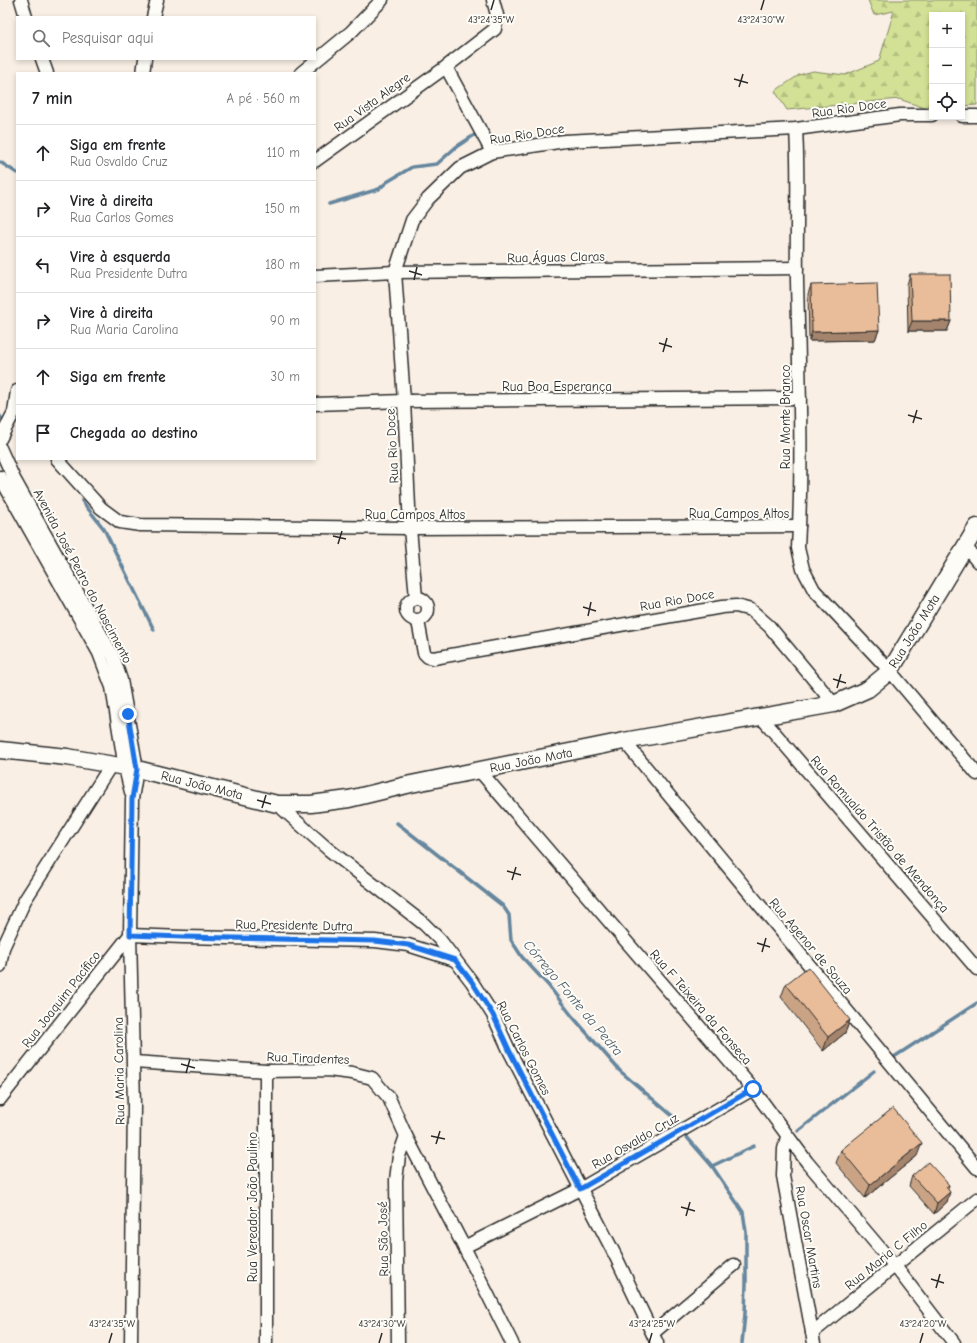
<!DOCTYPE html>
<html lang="pt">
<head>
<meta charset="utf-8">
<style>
	body { margin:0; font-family:"Comic Neue",sans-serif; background:#f6f6f6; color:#202124 }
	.controls { position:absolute; right:12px; top:12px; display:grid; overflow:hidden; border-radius:0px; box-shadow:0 2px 6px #0003 }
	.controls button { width:36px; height:36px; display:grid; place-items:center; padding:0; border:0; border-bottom:1px solid #e0e0e0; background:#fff; color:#202124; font:20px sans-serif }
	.stop { position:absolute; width:12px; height:12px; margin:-9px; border:3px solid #1a73e8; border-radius:50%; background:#fff }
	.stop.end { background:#1a73e8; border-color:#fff; box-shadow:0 1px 4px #0008 }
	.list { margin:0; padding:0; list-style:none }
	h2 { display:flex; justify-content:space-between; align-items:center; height:52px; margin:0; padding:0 16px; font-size:17px }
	h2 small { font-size:13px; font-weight:400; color:#757577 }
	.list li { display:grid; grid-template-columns:26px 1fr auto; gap:12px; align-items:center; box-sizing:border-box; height:56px; padding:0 16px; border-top:1px solid #e0e0e0 }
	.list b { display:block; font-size:15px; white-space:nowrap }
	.list p { margin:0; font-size:13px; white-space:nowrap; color:#757577 }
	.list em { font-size:13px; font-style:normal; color:#757577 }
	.icon { flex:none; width:22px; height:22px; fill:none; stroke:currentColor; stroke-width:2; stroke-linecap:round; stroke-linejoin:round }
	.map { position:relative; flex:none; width:977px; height:1343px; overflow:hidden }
	.search { position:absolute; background:#fff; box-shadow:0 2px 6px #0003; left:16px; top:16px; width:300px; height:44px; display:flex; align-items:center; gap:10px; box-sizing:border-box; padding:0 14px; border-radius:0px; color:#757577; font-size:15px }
	.panel { position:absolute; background:#fff; box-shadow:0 2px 6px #0003; left:16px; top:72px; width:300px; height:388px; border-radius:0px }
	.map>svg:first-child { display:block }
</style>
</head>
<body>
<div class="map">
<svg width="977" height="1343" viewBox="0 0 977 1343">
	<defs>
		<pattern id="forest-firs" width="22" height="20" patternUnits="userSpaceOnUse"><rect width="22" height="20" fill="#d2e195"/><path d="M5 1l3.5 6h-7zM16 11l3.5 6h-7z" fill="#b4c181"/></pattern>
	</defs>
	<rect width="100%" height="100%" fill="#f9efe4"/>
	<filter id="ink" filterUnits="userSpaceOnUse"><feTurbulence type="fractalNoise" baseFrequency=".025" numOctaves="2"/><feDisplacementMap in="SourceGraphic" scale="8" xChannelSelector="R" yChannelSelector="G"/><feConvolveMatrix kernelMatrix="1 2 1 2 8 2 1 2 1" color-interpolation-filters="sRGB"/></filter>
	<g filter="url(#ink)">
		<polygon fill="url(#forest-firs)" stroke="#7e8660" points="868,0 977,0 977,105 962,106 962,15 932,15 932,107 922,107 899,99 787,110 775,91 799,75 813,71 845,75 879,61 894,11 874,15"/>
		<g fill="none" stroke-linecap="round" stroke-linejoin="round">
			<g stroke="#65869e" stroke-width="3.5">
				<polyline points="0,162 17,173"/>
				<polyline points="329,204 379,189 387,182 412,167 437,164 456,147 479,132"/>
				<polyline points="0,416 1,418"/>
				<polyline points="82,501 104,529 154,630"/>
				<polyline points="397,823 503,906 509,915 511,940 522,957 548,985 572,1016 620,1071 676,1119"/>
				<polyline points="894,1057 977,1003"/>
				<polyline points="798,1131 874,1071"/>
				<polyline points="685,1135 712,1166 743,1212 746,1232 746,1283 745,1314 742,1343"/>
				<polyline points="712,1166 754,1146"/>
			</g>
			<g stroke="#2b2b2b" stroke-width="15">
				<g id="minor">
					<polyline points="21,0 26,17"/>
					<polyline points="153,17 157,0"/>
					<polyline points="42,59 47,73"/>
					<polyline points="143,73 145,59"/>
					<polyline points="301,73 351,32 382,0"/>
					<polyline points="962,116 977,116"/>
					<path d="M796,129C799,180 796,230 797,281C799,370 803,459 798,548L803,569L814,590L890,671L977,774"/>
					<polyline points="492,152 446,67 495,29 497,15 493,0"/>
					<polyline points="315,161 446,67"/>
					<polyline points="315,276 395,272 797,268"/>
					<polyline points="315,404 404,401 800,398"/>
					<polyline points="0,439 14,412 17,391"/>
					<polyline points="0,448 14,479 113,656 121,680 137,769 132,799 130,935 134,1106 131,1343"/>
					<polyline points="57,459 101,508 120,522 140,525 410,528 799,526"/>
					<polyline points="0,477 99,653 112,687 125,768 131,792"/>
					<polyline points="966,547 977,561"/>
					<circle cx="417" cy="609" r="11"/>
					<polyline points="416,598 410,528 404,401 395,272 412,220 428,199 460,168 492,152 565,141 796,129 900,115 932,115"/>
					<polyline points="418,621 424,653 428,657 434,658 722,607 736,606 751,610 769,626 834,704"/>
					<polyline points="761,717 977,969"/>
					<polyline points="624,741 977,1168"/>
					<polyline points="479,770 753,1089 807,1162 895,1266 954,1343"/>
					<polyline points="277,804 328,849 424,924 440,940 472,982 493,1015 510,1052 616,1257 657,1343"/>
					<polyline points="0,966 3,948 25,900 111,765"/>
					<polyline points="134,1062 266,1071 328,1070 352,1073 372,1078 389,1098 406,1136 464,1247 512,1343"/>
					<polyline points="0,1099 130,935 183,937 375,941 408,945 455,960"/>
					<polyline points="787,1137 784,1149 783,1176 814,1343"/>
					<polyline points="464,1247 580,1189 753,1089"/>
					<polyline points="653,1333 734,1265"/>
					<polyline points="812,1333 977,1199"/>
					<polyline points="266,1343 266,1071"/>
					<polyline points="398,1343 396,1180 399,1156 406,1136"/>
				</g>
			</g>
			<g stroke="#2b2b2b" stroke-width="19">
				<polyline id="secondary" points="0,750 67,757 137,769 277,804 311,804 349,799 411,784 624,741 834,704 868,689 890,671 977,527"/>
			</g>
			<use href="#minor" stroke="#fdfcf7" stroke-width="12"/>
			<use href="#secondary" stroke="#fdfcf7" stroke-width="16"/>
		</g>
		<g fill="#c9a384" stroke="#2b2b2b">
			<polygon points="910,274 951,321 947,331 908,331 907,285"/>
			<polygon points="811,285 879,330 875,340 809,341 808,294"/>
			<polygon points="786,984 850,1020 845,1033 823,1051 781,997"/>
			<polygon points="841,1150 917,1156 865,1198 836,1163"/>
			<polygon points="912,1176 949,1185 948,1189 947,1202 934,1214 909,1186"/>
		</g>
		<g fill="#a4846c" stroke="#2b2b2b">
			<polygon points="912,321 951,321 947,331 908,331"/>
			<polygon points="879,330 875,340 809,341 812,332"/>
			<polygon points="850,1020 845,1033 823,1051 828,1037"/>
			<polygon points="922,1143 917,1156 865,1198 870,1185"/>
			<polygon points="950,1192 947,1202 934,1214 937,1203"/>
		</g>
		<g fill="#eabd9a" stroke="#2b2b2b">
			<polygon points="910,274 950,274 951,321 912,321"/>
			<polygon points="877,283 879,330 812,332 811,285"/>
			<polygon points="808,967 850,1020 828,1037 786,984"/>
			<polygon points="893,1108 922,1143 870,1185 841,1150"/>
			<polygon points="928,1162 949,1185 946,1187 950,1192 937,1203 912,1176"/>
		</g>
	</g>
	<g fill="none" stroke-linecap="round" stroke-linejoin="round" filter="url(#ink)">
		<polyline stroke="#1a73e8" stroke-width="5" points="128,714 137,769 132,799 130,935 183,937 375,941 408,945 455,960 472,982 493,1015 510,1052 580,1189 753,1089"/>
	</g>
	<path fill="none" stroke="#2b2b2b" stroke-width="1.5" d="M491,10L494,0M761,10L764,0M734,79L748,83M739,87L743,74M409,271L422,275M414,280L417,267M659,343L672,347M663,352L667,338M908,415L922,419M913,423L917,410M333,536L346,539M338,544L342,531M583,607L596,611M588,616L591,602M833,679L846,683M837,688L841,674M257,800L271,804M262,808L266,795M507,871L521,875M512,880L516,867M757,943L770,947M762,952L766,938M181,1064L195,1068M186,1073L190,1059M431,1136L445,1139M436,1144L440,1131M681,1207L695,1211M686,1216L690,1202M931,1279L944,1283M936,1288L940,1274M109,1343L112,1333M379,1343L382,1333M649,1343L652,1333M920,1343L923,1333"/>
	<g text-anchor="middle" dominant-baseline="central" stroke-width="4" stroke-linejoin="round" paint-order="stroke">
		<g font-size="13" fill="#2b2b2b" stroke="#fdfcf7">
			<text transform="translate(372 102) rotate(-36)">Rua Vista Alegre</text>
			<text transform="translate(849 108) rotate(-8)">Rua Rio Doce</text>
			<text transform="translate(527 134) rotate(-9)">Rua Rio Doce</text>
			<text transform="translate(556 257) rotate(-1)">Rua Águas Claras</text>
			<text x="557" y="386">Rua Boa Esperança</text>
			<text transform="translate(785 417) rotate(-90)">Rua Monte Branco</text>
			<text transform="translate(392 446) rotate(-93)">Rua Rio Doce</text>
			<text x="739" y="513">Rua Campos Altos</text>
			<text x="415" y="514">Rua Campos Altos</text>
			<text transform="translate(83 576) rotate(62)">Avenida José Pedro do Nascimento</text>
			<text transform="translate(677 600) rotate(-10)">Rua Rio Doce</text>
			<text transform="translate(914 631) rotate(-58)">Rua João Mota</text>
			<text transform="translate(531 760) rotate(-11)">Rua João Mota</text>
			<text transform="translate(202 785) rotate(14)">Rua João Mota</text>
			<text transform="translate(880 834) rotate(49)">Rua Romualdo Tristão de Mendonça</text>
			<text transform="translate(294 925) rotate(1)">Rua Presidente Dutra</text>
			<text transform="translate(811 946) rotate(50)">Rua Agenor de Souza</text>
			<text transform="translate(61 999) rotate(-52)">Rua Joaquim Pacífico</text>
			<text transform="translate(701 1007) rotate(49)">Rua F Teixeira da Fonseca</text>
			<text transform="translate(524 1048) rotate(63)">Rua Carlos Gomes</text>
			<text transform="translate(308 1058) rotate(2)">Rua Tiradentes</text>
			<text transform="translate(119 1071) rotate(-91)">Rua Maria Carolina</text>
			<text transform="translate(635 1141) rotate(-30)">Rua Osvaldo Cruz</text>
			<text transform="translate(252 1207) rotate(-90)">Rua Vereador João Paulino</text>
			<text transform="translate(809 1237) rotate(80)">Rua Oscar Martins</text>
			<text transform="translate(383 1239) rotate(-91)">Rua São José</text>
			<text transform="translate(886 1255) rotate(-39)">Rua Maria C Filho</text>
		</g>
		<g font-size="14" font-style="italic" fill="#485864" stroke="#fdfcf7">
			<text transform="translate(573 998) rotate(50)">Córrego Fonte da Pedra</text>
		</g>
	</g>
	<g font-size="10" text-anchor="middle" fill="#2b2b2b" stroke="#fdfcf7" stroke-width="4" stroke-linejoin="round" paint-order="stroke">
		<text x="491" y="23">43°24'35"W</text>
		<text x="761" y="23">43°24'30"W</text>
		<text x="112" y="1327">43°24'35"W</text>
		<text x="382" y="1327">43°24'30"W</text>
		<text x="652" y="1327">43°24'25"W</text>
		<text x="923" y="1327">43°24'20"W</text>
	</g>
</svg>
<div class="controls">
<button>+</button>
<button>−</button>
<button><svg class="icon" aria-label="locate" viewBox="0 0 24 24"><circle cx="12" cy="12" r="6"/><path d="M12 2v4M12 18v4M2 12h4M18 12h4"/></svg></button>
</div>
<div class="stop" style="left:753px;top:1089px"></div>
<div class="stop end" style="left:128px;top:714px"></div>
<div class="search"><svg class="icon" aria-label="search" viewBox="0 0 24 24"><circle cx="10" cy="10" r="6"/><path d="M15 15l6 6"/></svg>Pesquisar aqui</div>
<section class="panel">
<h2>7 min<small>A pé · 560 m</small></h2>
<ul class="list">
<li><svg class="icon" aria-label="ahead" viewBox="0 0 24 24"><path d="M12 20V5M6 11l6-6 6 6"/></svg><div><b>Siga em frente</b><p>Rua Osvaldo Cruz</p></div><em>110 m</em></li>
<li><svg class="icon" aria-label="right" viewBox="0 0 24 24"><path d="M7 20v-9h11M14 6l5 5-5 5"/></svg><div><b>Vire à direita</b><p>Rua Carlos Gomes</p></div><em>150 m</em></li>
<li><svg class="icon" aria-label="left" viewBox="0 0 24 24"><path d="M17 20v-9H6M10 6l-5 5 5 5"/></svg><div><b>Vire à esquerda</b><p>Rua Presidente Dutra</p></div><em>180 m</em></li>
<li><svg class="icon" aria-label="right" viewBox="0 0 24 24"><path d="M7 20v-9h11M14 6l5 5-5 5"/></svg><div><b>Vire à direita</b><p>Rua Maria Carolina</p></div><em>90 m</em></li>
<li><svg class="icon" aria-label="ahead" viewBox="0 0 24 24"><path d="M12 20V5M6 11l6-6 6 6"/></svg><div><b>Siga em frente</b></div><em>30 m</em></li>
<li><svg class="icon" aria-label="arrive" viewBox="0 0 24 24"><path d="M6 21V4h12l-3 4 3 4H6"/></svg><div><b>Chegada ao destino</b></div></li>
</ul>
</section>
</div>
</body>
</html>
